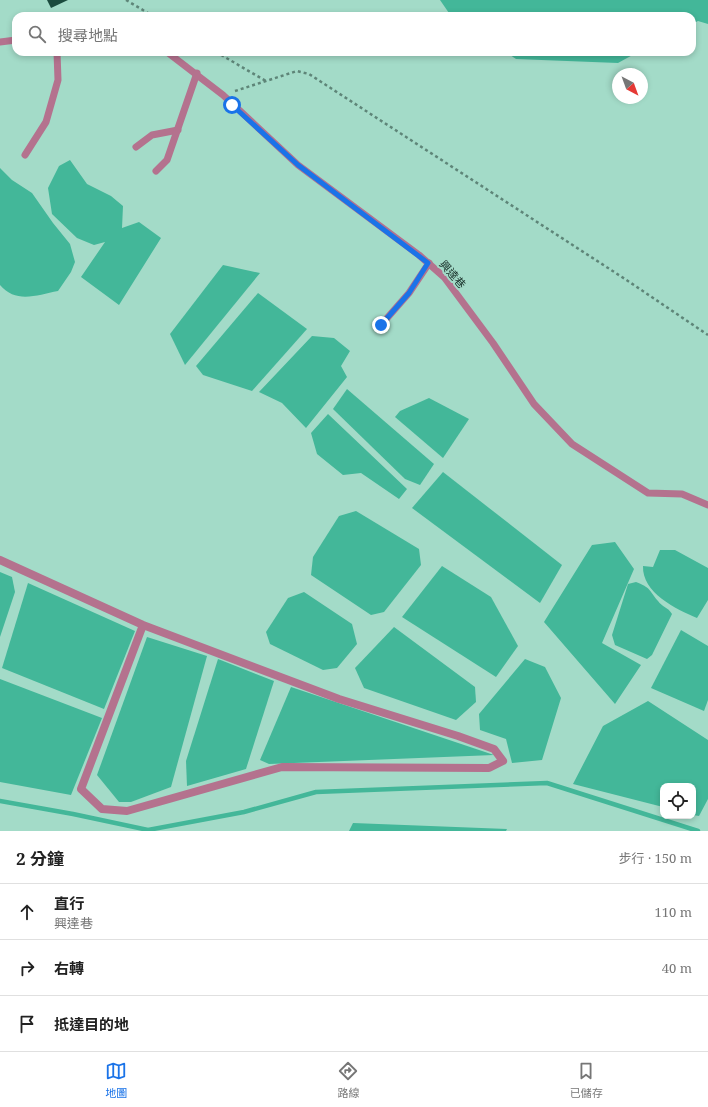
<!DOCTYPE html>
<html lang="zh-TW">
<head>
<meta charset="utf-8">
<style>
	body { margin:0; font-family:"Noto Serif","Noto Sans TC",serif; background:#f2f2f2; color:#222 }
	.controls { position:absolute; right:12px; bottom:12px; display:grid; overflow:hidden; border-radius:8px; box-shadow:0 2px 6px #0003 }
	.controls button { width:36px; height:36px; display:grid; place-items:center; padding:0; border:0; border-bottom:1px solid #e0e0e0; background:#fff; color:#222; font:20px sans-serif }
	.compass { position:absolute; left:612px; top:68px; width:36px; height:36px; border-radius:50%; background:#fff; box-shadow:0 2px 6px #0003; rotate:139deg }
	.stop { position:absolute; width:12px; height:12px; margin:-9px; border:3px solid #1a73e8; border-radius:50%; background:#fff }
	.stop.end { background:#1a73e8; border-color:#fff; box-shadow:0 1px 4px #0008 }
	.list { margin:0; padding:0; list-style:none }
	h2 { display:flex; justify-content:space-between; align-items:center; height:52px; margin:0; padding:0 16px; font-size:17px }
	h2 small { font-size:13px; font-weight:400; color:#767676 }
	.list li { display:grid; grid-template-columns:26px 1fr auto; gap:12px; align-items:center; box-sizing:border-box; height:56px; padding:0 16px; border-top:1px solid #e0e0e0 }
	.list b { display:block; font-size:15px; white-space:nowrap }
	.list p { margin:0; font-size:13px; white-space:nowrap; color:#767676 }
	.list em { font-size:13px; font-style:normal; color:#767676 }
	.icon { flex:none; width:22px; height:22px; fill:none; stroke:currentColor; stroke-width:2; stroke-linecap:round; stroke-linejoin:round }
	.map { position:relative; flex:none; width:708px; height:831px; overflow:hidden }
	.search { position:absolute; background:#fff; box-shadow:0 2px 6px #0003; left:12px; right:12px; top:12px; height:44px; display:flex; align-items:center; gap:10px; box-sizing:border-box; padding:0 14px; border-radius:12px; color:#767676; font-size:15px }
	.sheet { height:220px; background:#fff }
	nav { display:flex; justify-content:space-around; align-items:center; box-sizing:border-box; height:56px; border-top:1px solid #e0e0e0; background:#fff; font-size:11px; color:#767676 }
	nav a { display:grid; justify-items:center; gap:2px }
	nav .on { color:#1a73e8 }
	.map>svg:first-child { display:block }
</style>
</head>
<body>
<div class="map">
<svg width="708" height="831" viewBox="0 0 708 831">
	<rect width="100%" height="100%" fill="#a3dbc8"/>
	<g fill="#43b799">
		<polygon points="440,0 708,0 708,24 698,21 692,24 692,16 451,16"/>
		<polygon points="506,52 638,52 618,63 516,59"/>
		<polygon points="70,160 87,184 111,196 123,206 122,228 139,222 161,238 119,305 81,277 105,242 94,245 77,238 52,214 48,188 59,166"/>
		<path d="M0,168L12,180L32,193L53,223L70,244L75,262L71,272L58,291C37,295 16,304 0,285Z"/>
		<polygon points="223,265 260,273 185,365 170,334"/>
		<polygon points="258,293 307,329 252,391 203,375 196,366"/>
		<polygon points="312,336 334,338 350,351 341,366 347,377 306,428 282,403 259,392"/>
		<polygon points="347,389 434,464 420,485 405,479 333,409"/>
		<polygon points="429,398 469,419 443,458 395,417 400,411"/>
		<polygon points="328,414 407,489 399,499 361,473 343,475 317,454 311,433"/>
		<polygon points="443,472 562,565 540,603 412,508"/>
		<polygon points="356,511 419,549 421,565 384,612 371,615 311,575 313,557 339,516"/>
		<polygon points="615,542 634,569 602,643 641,665 615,704 544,622 592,545"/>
		<path d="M660,550H675L708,568V600L697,618C676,609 642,593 643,566L653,567Z"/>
		<polygon points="442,566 491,597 518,646 496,677 402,617"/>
		<polygon points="0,572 12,577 15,592 0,637"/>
		<path d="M636,582C651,588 648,589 658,601C662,607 668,607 672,614L652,655L647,659L615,645L612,635L628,584Z"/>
		<polygon points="28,583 135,631 104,709 2,668"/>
		<polygon points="304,592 352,624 357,644 337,668 323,670 270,644 266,632 288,598"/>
		<polygon points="394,627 475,687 476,702 456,720 364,688 355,668"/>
		<polygon points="681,630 708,646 708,700 704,711 651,688"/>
		<polygon points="147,637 207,656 171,787 131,802 119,802 97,775"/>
		<polygon points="218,659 274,681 246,769 187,786 186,761"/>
		<polygon points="525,659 545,667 561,698 542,760 512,763 506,739 480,730 479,714"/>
		<polygon points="0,679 102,718 71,795 0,782"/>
		<polygon points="291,687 494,755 269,764 260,760"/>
		<polygon points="648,701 708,740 708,799 699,816 693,815 693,786 663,786 663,807 573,784 603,726"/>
		<polygon points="353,823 507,829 506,831 349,831"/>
	</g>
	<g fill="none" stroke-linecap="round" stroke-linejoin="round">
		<polyline stroke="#43b799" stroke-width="4.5" points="0,801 73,814 148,830 244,812 316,792 547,783 698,831"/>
	</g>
	<polygon fill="#1b4b3e" points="47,0 68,0 51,8"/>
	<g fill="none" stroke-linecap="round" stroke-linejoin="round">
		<g stroke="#5e8578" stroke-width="2.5" stroke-dasharray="3 3" stroke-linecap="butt">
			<polyline points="126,0 153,16"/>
			<polyline points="216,52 266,81"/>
			<polyline points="235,91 297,71 309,74 625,279 708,335"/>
		</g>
		<g stroke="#b4728e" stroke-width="7">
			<polyline points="0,42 16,40"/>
			<polyline points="167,52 223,95 298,165 419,255 444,277 493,343 534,404 572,444 648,493 682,494 708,505"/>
			<polyline points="136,147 152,135 178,130"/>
			<polyline points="25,155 46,122 58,80 57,52"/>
			<polyline points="156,171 167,160 197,73"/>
			<polyline points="381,325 409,293 429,263"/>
		</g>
		<polyline stroke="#b4728e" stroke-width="8" points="0,560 143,625 339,699 458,736 494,749 503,761 489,768 282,767 127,811 102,809 81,789 143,625"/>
	</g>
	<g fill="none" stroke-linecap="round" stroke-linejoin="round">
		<polyline stroke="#1a73e8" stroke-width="5" points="232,105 298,165 428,263 409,293 381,325"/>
	</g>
	<g text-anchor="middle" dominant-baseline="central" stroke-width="4" stroke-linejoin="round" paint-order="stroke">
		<g font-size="11" fill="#193029" stroke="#a3dbc8">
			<text transform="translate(453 274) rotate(49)">興達巷</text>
		</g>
	</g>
</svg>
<div class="controls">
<button><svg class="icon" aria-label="locate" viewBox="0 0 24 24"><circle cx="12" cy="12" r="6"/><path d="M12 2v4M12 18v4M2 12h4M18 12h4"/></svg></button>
</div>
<svg class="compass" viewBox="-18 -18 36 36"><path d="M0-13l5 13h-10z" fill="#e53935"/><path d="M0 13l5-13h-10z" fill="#767676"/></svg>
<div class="stop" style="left:232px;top:105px"></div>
<div class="stop end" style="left:381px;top:325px"></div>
<div class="search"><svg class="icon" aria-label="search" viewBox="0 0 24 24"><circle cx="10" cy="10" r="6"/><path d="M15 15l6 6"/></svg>搜尋地點</div>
</div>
<section class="sheet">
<h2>2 分鐘<small>步行 · 150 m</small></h2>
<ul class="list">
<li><svg class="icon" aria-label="ahead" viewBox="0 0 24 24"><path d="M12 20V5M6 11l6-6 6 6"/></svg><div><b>直行</b><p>興達巷</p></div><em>110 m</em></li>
<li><svg class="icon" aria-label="right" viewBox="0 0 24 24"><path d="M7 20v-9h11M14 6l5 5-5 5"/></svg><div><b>右轉</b></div><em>40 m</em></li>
<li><svg class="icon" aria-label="arrive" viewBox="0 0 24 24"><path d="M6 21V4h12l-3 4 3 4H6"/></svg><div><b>抵達目的地</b></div></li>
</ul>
</section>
<nav>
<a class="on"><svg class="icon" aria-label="map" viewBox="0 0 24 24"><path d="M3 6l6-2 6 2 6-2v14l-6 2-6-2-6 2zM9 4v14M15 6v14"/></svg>地圖</a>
<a><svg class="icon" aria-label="directions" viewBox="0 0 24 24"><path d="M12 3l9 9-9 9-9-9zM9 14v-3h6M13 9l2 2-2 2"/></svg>路線</a>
<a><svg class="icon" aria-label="saved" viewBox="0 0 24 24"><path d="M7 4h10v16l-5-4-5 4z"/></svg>已儲存</a>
</nav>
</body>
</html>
